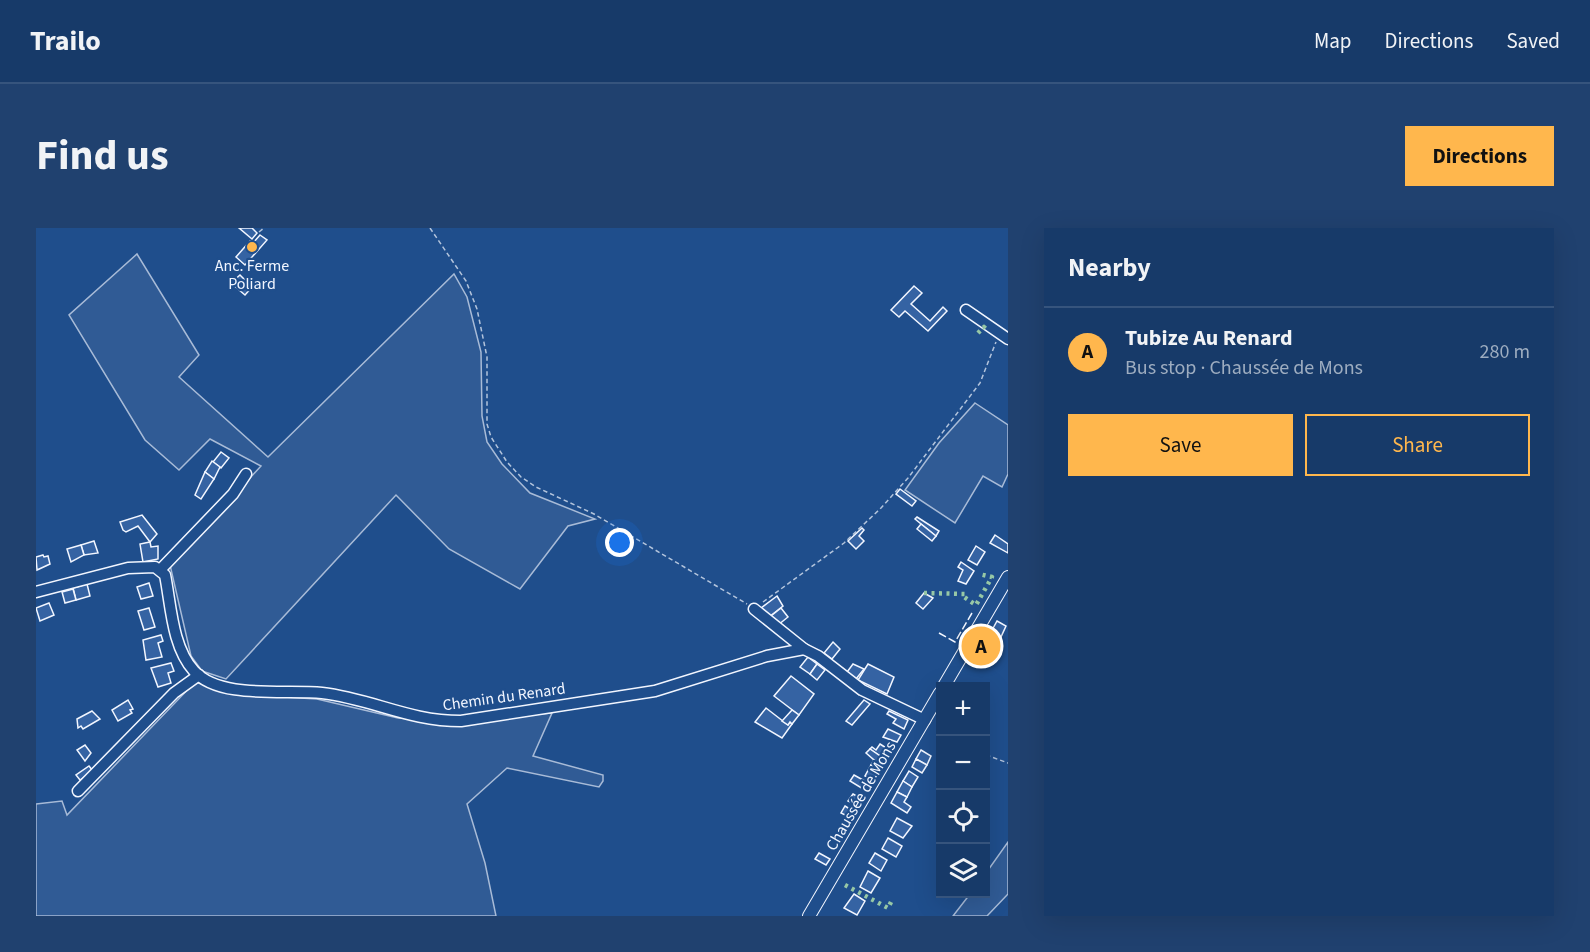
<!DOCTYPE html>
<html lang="en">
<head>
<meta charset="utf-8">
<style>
	body { margin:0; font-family:"Source Sans 3",sans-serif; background:#20416f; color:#f1f3f6 }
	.controls { position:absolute; right:18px; bottom:18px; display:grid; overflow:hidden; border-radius:0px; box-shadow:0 6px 24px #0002 }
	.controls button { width:54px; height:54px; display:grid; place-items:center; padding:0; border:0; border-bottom:2px solid #36547d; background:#173a69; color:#f1f3f6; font:30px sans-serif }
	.you { position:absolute; left:584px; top:315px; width:21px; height:21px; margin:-15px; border:4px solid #fff; border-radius:50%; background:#1a73e8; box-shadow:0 0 0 9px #1a73e833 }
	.badge { display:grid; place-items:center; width:39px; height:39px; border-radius:50%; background:#ffb74d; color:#111; font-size:20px; font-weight:700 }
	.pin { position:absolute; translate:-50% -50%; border:3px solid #fff; box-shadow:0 2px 6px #0006 }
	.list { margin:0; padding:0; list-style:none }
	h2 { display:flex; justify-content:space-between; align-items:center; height:78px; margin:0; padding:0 24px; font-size:26px }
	h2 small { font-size:20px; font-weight:400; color:#9eadc0 }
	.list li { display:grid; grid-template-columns:39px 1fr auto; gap:18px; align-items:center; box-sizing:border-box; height:90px; padding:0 24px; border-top:2px solid #36547d }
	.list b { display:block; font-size:22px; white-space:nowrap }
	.list p { margin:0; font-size:20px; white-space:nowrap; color:#9eadc0 }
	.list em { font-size:20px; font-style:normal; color:#9eadc0 }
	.actions { display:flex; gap:12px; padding:18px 24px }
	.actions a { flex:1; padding:14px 0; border:2px solid #ffb74d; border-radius:0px; text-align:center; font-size:21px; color:#ffb74d }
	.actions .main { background:#ffb74d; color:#111 }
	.icon { flex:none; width:33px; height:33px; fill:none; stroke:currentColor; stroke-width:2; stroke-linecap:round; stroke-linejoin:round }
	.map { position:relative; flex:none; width:972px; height:688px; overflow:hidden; border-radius:0px }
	header { display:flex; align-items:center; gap:36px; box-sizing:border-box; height:84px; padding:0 30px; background:#173a69; border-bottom:2px solid #36547d }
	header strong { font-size:28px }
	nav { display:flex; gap:33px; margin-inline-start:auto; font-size:21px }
	.intro { display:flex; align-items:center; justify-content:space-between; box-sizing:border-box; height:144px; padding:0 36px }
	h1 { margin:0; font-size:42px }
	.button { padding:15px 27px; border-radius:0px; background:#ffb74d; color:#111; font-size:21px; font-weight:700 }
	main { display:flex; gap:36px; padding:0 36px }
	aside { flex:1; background:#173a69; border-radius:0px; box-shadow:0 6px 24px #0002 }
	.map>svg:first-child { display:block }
</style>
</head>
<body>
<header>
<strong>Trailo</strong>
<nav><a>Map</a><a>Directions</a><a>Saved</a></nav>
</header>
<div class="intro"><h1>Find us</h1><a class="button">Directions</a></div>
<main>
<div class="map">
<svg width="972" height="688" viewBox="0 0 972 688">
	<rect width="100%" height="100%" fill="#1f4e8c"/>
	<g fill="#305b95" stroke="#a8bbd7" stroke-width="1.5">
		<polygon points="101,26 163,127 143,149 232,229 418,46 431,69 445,124 446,188 451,214 466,236 494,265 559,291 532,298 484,361 413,321 360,267 190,451 166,443 155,428 134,337 225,238 174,211 143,242 109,212 33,87"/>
		<polygon points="939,175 972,197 972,246 966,259 947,248 919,295 869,262 903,215"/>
		<polygon points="159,454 198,466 281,471 362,490 417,493 516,485 497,528 567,547 567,553 563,559 471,540 431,576 449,635 460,688 0,688 0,576 26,573 31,587"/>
		<polygon points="972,614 972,666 951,688 917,688 934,666 950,666 950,645"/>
	</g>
	<g fill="#3563a3" stroke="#f2f6ff" stroke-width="1.5">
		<polygon points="203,0 216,0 221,5 216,11"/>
		<polygon points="224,7 231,12 209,37 200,29 214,13 217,15"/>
		<polygon points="204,47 216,59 209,67 195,55"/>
		<polygon points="878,58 886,65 875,76 894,93 907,79 911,83 892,103 869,83 863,89 855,82"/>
		<polygon points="185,224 193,230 185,240 177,234"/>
		<polygon points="176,233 184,239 178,251 169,244"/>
		<polygon points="169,244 178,251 165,271 159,267"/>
		<polygon points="864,261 880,273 876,278 860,266"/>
		<polygon points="106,287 121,306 114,314 102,298 90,304 87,302 84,294"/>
		<polygon points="881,289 903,303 900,308 879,291"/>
		<polygon points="885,296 900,308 896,313 881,301"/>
		<polygon points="826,300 828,302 823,308 828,313 820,321 812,313"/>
		<polygon points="959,307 972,316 972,325 954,315"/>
		<polygon points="58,313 62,325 48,327 45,317"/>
		<polygon points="114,314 115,319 122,318 122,331 107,334 104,316"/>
		<polygon points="45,317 48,327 35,334 31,321"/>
		<polygon points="940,318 949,324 941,337 932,332"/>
		<polygon points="7,327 8,329 12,328 14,336 1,342 0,329"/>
		<polygon points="925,334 938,343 930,356 922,353 927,342 922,339"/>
		<polygon points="113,355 117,368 105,371 101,359"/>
		<polygon points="51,356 54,368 40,372 37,360"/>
		<polygon points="37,361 40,372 29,375 26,364"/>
		<polygon points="888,365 897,370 887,381 880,375"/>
		<polygon points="741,368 747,378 733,389 725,380"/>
		<polygon points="13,375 18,387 4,393 0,380"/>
		<polygon points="113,380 119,399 108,402 102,383"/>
		<polygon points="745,380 752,389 742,397 735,388"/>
		<polygon points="961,393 970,398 964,411 955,404"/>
		<polygon points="955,404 964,411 958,420 948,415"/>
		<polygon points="125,407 127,413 122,415 126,429 110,432 107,412"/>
		<polygon points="797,414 804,421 796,431 788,425"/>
		<polygon points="772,429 781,436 774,446 764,439"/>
		<polygon points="135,435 138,443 132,445 135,455 122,459 115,440"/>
		<polygon points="781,436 789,442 781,452 774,446"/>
		<polygon points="817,436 828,441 820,451 811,444"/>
		<polygon points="832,436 858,449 851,466 822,452"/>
		<polygon points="755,448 778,466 763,487 738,468"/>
		<polygon points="92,472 97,481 94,482 96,485 82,493 76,482"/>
		<polygon points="828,472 834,476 816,497 810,493"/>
		<polygon points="730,480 752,497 754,494 756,496 746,510 719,494"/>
		<polygon points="756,482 763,487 756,496 754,494 752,497 746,493"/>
		<polygon points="56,483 64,491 47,501 45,498 42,500 41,491"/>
		<polygon points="853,483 872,492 868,501 857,495 860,491 851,486"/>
		<polygon points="852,501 865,507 861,514 847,509"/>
		<polygon points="844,516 855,523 850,532 834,521 836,519 840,522"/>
		<polygon points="49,517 55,525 49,533 41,522"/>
		<polygon points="834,521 850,532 844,542 835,537 838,532 830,525"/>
		<polygon points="885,522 895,528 891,537 880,531"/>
		<polygon points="880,531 891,537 886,545 876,539"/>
		<polygon points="835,537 844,542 838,552 829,548"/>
		<polygon points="53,538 57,543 44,552 40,547"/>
		<polygon points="873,543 882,549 876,559 867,553"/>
		<polygon points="818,547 836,557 832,564 814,553"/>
		<polygon points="867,553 876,559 871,569 861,564"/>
		<polygon points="861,564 871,569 868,574 875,579 871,585 855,575"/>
		<polygon points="817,566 828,572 824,579 812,573"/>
		<polygon points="809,578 820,585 817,591 805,585"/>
		<polygon points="861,590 876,598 867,610 854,603"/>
		<polygon points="852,610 866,618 860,629 846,621"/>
		<polygon points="783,625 794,631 790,637 779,631"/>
		<polygon points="839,625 851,632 845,643 833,635"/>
		<polygon points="832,643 844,650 835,665 824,659"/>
		<polygon points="818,666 829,673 821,687 808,680"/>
	</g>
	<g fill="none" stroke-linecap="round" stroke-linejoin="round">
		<g stroke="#f2f6ff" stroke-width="13">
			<g id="minor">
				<polyline points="930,82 972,111"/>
				<polyline points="124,342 197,266 210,246"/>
				<path d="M0,364L92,340L119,339L129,347C135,377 136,419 158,443C184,472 251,461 286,465C337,471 372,493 425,493L619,463L731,428L768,421"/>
				<polyline points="718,381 768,421 782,428 826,462 889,492"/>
				<polyline points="42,563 138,465 163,447"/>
			</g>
		</g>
		<g stroke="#f2f6ff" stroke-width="14">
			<g id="major">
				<polyline points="908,458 972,349"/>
				<polyline points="773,688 904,465"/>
			</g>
		</g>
		<g stroke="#b3c4dc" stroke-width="1.5" stroke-dasharray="4.5 3" stroke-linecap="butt">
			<polyline points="394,0 430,53 441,81 451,129 451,196 455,209 471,234 485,249 500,259 558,286 711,376"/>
			<polyline points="223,4 228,0"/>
			<polyline points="727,374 808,315 845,280 872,250 944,155 960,114"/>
			<polyline points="950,527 972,535"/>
		</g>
		<use href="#minor" stroke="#1f4e8c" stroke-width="10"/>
		<use href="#major" stroke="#1f4e8c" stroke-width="12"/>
		<g stroke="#97c8a6" stroke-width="4.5" stroke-dasharray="3 4.5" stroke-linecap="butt">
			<polyline points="942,105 948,99 951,102"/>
			<polyline points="888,365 929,366 928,369 940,377 956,349 943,346"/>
			<polyline points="809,657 852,680 856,672"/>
		</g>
		<polyline stroke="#f2f6ff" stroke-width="1.5" stroke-dasharray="8 3" stroke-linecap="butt" points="903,405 919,414 936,385"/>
	</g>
	<circle fill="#ffb74d" stroke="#1f4e8c" stroke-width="2" cx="216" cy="19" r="6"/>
	<g text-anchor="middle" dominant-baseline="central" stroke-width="4.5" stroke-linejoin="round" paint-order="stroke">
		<g font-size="16" fill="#f2f6ff" stroke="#1f4e8c">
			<text x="216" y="38">Anc. Ferme<tspan x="216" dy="18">Poliard</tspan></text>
		</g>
		<g font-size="16" fill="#f2f6ff" stroke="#1f4e8c">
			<text transform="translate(468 469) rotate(-8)">Chemin du Renard</text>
			<text transform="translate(825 568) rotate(-60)">Chaussée de Mons</text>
		</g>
	</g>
</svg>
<div class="controls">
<button>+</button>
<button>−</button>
<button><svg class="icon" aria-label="locate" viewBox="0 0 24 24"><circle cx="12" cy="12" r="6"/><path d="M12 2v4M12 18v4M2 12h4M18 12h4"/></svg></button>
<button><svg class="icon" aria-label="layers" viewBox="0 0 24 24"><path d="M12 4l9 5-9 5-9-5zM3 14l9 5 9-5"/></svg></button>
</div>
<div class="you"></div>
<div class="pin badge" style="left:945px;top:418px">A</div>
</div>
<aside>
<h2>Nearby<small></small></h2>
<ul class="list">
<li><span class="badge">A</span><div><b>Tubize Au Renard</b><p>Bus stop · Chaussée de Mons</p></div><em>280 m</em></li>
</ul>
<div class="actions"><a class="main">Save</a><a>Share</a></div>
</aside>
</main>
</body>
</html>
